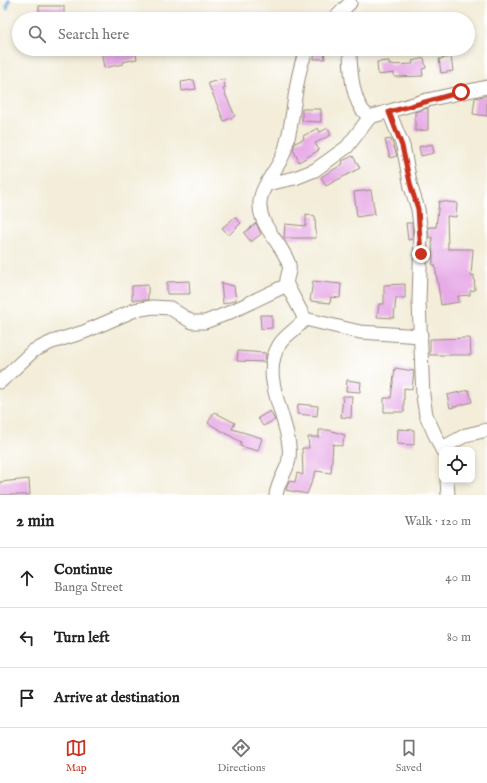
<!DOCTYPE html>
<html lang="en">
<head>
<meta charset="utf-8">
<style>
	body { margin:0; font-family:"IM FELL English",serif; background:#f2f2f2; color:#222 }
	.controls { position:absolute; right:12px; bottom:12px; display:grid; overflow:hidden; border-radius:8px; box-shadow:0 2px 6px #0003 }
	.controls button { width:36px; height:36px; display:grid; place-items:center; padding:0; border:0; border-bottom:1px solid #e0e0e0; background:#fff; color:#222; font:20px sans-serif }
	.stop { position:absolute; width:12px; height:12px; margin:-9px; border:3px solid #c8321e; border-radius:50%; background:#fff }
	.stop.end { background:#c8321e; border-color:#fff; box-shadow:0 1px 4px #0008 }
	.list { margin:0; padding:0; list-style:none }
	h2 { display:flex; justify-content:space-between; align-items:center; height:52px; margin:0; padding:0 16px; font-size:17px }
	h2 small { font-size:13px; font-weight:400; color:#767676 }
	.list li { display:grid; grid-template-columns:26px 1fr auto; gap:12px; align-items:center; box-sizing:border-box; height:60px; padding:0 16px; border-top:1px solid #e0e0e0 }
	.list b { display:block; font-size:15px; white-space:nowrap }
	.list p { margin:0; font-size:13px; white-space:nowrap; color:#767676 }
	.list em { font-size:13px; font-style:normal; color:#767676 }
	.icon { flex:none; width:22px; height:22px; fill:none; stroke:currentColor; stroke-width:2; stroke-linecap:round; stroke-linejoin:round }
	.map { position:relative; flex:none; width:487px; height:495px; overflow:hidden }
	.search { position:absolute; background:#fff; box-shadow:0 2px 6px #0003; left:12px; right:12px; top:12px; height:44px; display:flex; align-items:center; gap:10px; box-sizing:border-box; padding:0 14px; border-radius:22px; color:#767676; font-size:15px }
	.sheet { height:232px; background:#fff }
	nav { display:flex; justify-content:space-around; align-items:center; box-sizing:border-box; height:56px; border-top:1px solid #e0e0e0; background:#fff; font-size:11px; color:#767676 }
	nav a { display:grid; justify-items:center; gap:2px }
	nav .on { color:#c8321e }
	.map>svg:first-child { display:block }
</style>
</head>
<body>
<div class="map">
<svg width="487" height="495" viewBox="0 0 487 495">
	<rect width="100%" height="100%" fill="#fff"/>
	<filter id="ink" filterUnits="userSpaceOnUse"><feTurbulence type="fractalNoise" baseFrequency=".025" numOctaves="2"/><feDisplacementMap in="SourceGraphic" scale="8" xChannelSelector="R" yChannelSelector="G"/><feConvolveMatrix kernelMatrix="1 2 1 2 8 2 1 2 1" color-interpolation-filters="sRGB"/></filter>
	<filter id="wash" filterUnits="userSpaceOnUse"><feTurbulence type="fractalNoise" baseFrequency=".012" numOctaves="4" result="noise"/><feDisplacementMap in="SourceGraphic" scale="16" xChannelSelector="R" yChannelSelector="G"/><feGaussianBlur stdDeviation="0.9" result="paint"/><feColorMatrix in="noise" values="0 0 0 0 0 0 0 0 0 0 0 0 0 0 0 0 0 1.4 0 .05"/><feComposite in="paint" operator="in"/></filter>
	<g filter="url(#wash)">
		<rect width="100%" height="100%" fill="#f3edd9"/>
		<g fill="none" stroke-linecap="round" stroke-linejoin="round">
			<polyline stroke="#66a5d8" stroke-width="3.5" points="7,8 9,0"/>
		</g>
		<g id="blocks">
			<g fill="#e7ace7">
				<rect x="39" y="6" width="25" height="13"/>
				<polygon points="109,49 135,49 137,59 123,62 123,64 104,68 101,50"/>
				<polygon points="315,49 324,49 325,59 314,59"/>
				<polygon points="451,57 453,71 441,73 439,59"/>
				<polygon points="424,58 426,68 422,69 423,76 394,77 394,73 378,75 377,62 389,61 389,65 413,64 412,61"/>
				<polygon points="224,79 225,88 223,89 235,116 224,121 208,83"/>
				<polygon points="194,80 196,89 182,91 181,82"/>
				<polygon points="484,96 487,96 487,116 473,114 475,98"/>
				<polygon points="428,108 428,130 415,131 415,112"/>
				<polygon points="302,109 321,109 321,122 302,121"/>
				<polygon points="318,128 320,132 328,128 331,135 315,143 319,150 299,162 293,149 295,143 304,139 303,136"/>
				<polygon points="391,139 397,156 390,158 385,140"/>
				<polygon points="432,144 434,153 421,156 419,147"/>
				<polygon points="353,156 360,168 326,186 321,177 343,164 342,161"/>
				<polygon points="371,190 375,214 357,217 354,192"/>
				<polygon points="439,201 457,203 456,217 447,216 448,249 473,249 471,276 474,275 475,290 470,291 470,295 458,296 459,302 441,305 435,265 433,265 432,237 429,238 428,227 436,227"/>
				<polygon points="306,214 315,216 316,238 284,238 285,224 306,226"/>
				<polygon points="235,217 241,223 229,235 222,228"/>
				<polygon points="256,223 261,234 251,242 244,233"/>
				<polygon points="406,223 412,223 413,239 408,240"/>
				<polygon points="189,281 190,294 167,294 167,282"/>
				<polygon points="313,281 341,284 340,298 331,297 330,303 310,301"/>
				<polygon points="221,283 234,286 236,300 223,304"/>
				<polygon points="405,284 405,298 396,298 394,318 377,317 379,304 384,304 384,285"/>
				<polygon points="148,285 148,300 132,300 132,286"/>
				<polygon points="260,315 272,315 272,328 261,329"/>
				<polygon points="470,338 471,355 430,355 430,339"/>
				<polygon points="238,351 266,353 265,362 237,361"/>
				<polygon points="395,368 414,371 412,389 404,388 404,412 384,412 384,398 391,398"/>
				<polygon points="347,380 361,382 360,392 346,391"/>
				<polygon points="469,390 472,402 450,408 447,395"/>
				<polygon points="343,396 352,396 351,418 341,417"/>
				<polygon points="298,404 318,406 317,416 297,414"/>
				<polygon points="270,411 275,420 263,426 258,418"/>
				<polygon points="214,412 235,423 232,429 262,438 258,451 240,446 241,442 208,423"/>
				<polygon points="398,429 414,430 414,445 397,444"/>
				<polygon points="319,430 329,430 345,435 342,446 333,444 331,473 316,471 307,494 286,490 289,481 295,482 297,473 303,475 302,448 309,448 308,437 319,437"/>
				<polygon points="29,479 30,495 0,495 0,482"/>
			</g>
		</g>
	</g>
	<g filter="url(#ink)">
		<use href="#blocks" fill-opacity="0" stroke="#978c7c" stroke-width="1"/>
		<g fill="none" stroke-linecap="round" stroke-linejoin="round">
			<g stroke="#978c7c" stroke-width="15">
				<g id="street">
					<polyline points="334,19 350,3"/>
					<path d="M350,49C350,68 352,107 370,117L427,100L487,87"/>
					<polyline points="389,112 403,146 411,187 418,209 421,234 419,302 423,396 426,415 442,450"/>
					<polyline points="267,184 295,178 315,170 347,147 370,117"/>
					<polyline points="305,319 360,332 421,336"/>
					<path d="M0,382L33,351L52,342L84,332L135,310L153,307L170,308L192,322H205L226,314L287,285C285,278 291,272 289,265C283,243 258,227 260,202C261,186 277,170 283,155C296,121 292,83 307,49"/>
					<polyline points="442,448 466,435 487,430"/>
					<polyline points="447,480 448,495"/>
					<path d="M276,495C279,475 292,469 289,446C286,413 260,377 279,345C284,336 298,328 305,319L287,285"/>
				</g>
			</g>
			<use href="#street" stroke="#fff" stroke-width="13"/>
		</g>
	</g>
	<g fill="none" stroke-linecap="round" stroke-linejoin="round" filter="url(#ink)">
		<polyline stroke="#c8321e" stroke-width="5" points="421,254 418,209 411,187 402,146 389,112 461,92"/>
	</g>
</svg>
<div class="controls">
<button><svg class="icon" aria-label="locate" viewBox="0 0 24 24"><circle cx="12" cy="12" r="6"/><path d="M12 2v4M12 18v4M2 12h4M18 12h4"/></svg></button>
</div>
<div class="stop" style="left:461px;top:92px"></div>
<div class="stop end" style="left:421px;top:254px"></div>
<div class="search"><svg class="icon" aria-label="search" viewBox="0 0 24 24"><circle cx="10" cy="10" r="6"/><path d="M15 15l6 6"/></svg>Search here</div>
</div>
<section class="sheet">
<h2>2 min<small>Walk · 120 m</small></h2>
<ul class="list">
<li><svg class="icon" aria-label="ahead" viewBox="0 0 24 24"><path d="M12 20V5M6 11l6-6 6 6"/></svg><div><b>Continue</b><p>Banga Street</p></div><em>40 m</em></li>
<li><svg class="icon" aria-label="left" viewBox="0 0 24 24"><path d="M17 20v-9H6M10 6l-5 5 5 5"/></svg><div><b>Turn left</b></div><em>80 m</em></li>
<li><svg class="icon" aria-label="arrive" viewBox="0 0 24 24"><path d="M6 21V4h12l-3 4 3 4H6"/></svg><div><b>Arrive at destination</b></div></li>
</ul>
</section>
<nav>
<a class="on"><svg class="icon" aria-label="map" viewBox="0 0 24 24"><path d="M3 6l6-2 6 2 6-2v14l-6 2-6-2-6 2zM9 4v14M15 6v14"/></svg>Map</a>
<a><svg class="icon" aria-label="directions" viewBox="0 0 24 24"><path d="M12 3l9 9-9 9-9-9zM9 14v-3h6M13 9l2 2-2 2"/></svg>Directions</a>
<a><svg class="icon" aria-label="saved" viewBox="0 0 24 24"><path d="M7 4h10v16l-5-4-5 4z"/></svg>Saved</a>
</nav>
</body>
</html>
